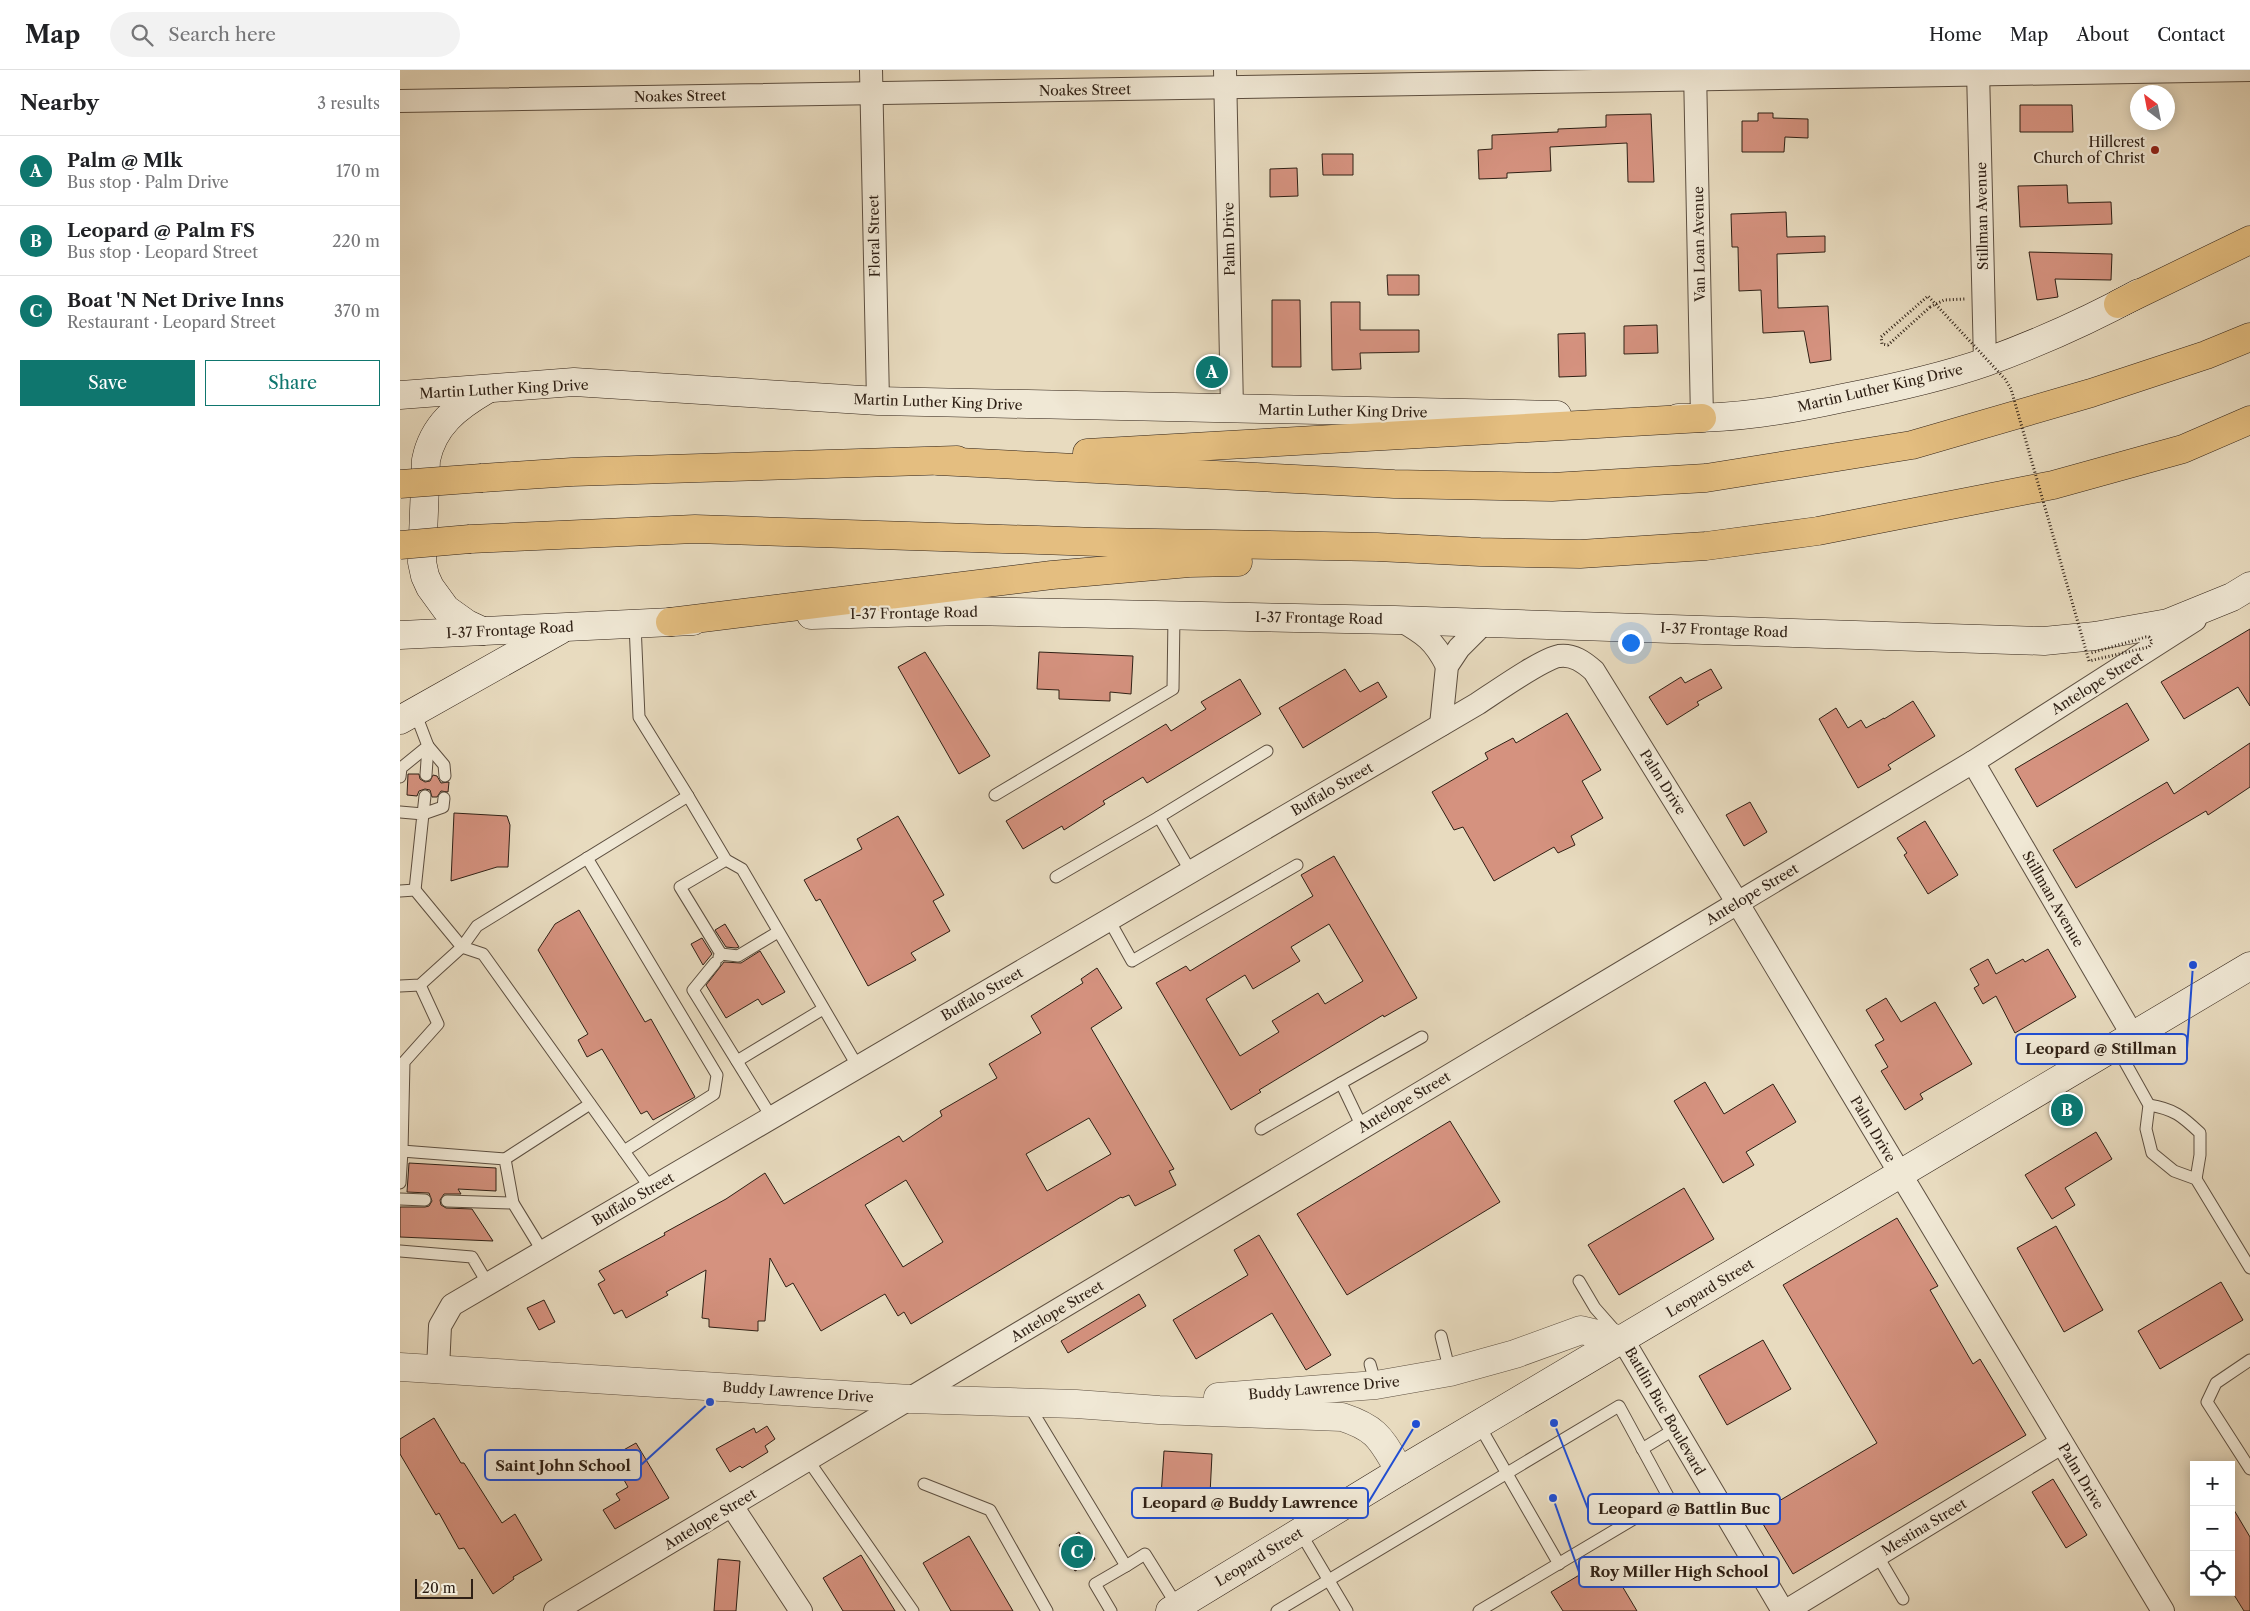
<!DOCTYPE html>
<html lang="en">
<head>
<meta charset="utf-8">
<style>
	body { margin:0; font-family:"Libre Caslon Text",serif; background:#f2f2f2; color:#202124 }
	.controls { position:absolute; right:15px; bottom:15px; display:grid; overflow:hidden; border-radius:0px; box-shadow:0 2px 12px #0003 }
	.controls button { width:45px; height:45px; display:grid; place-items:center; padding:0; border:0; border-bottom:1px solid #e0e0e0; background:#fff; color:#202124; font:25px sans-serif }
	.compass { position:absolute; left:1730px; top:15px; width:45px; height:45px; border-radius:50%; background:#fff; box-shadow:0 2px 12px #0003; rotate:328deg }
	.scale { position:absolute; left:15px; bottom:12px; width:58px; box-sizing:border-box; padding-left:5px; border:2px solid #2f2015; border-top:0; font-size:14px; line-height:18px; white-space:nowrap; color:#2f2015; -webkit-text-stroke:4px #f0e8d5; paint-order:stroke }
	.you { position:absolute; left:1230px; top:572px; width:18px; height:18px; margin:-12px; border:4px solid #fff; border-radius:50%; background:#1a73e8; box-shadow:0 0 0 8px #1a73e833 }
	.badge { display:grid; place-items:center; width:32px; height:32px; border-radius:50%; background:#0f766e; color:#fff; font-size:16px; font-weight:700 }
	.pin { position:absolute; translate:-50% -50%; border:2px solid #fff; box-shadow:0 1px 5px #0006 }
	.list { margin:0; padding:0; list-style:none }
	h2 { display:flex; justify-content:space-between; align-items:center; height:65px; margin:0; padding:0 20px; font-size:21px }
	h2 small { font-size:16px; font-weight:400; color:#757577 }
	.list li { display:grid; grid-template-columns:32px 1fr auto; gap:15px; align-items:center; box-sizing:border-box; height:70px; padding:0 20px; border-top:1px solid #e0e0e0 }
	.list b { display:block; font-size:19px; white-space:nowrap }
	.list p { margin:0; font-size:16px; white-space:nowrap; color:#757577 }
	.list em { font-size:16px; font-style:normal; color:#757577 }
	.actions { display:flex; gap:10px; padding:15px 20px }
	.actions a { flex:1; padding:11px 0; border:1px solid #0f766e; border-radius:0px; text-align:center; font-size:18px; color:#0f766e }
	.actions .main { background:#0f766e; color:#fff }
	.icon { flex:none; width:28px; height:28px; fill:none; stroke:currentColor; stroke-width:2; stroke-linecap:round; stroke-linejoin:round }
	.map { position:relative; flex:none; width:1850px; height:1541px; overflow:hidden }
	header { display:flex; align-items:center; gap:30px; box-sizing:border-box; height:70px; padding:0 25px; background:#fff; border-bottom:1px solid #e0e0e0 }
	header strong { font-size:24px }
	nav { display:flex; gap:28px; margin-inline-start:auto; font-size:18px }
	.search { width:350px; height:45px; background:#f2f2f2; display:flex; align-items:center; gap:12px; box-sizing:border-box; padding:0 18px; border-radius:28px; color:#757577; font-size:19px }
	main { display:flex }
	aside { flex:1; background:#fff }
	.map>svg:first-child { display:block }
</style>
</head>
<body>
<header>
<strong>Map</strong>
<div class="search"><svg class="icon" aria-label="search" viewBox="0 0 24 24"><circle cx="10" cy="10" r="6"/><path d="M15 15l6 6"/></svg>Search here</div>
<nav><a>Home</a><a>Map</a><a>About</a><a>Contact</a></nav>
</header>
<main>
<aside>
<h2>Nearby<small>3 results</small></h2>
<ul class="list">
<li><span class="badge">A</span><div><b>Palm @ Mlk</b><p>Bus stop · Palm Drive</p></div><em>170 m</em></li>
<li><span class="badge">B</span><div><b>Leopard @ Palm FS</b><p>Bus stop · Leopard Street</p></div><em>220 m</em></li>
<li><span class="badge">C</span><div><b>Boat 'N Net Drive Inns</b><p>Restaurant · Leopard Street</p></div><em>370 m</em></li>
</ul>
<div class="actions"><a class="main">Save</a><a>Share</a></div>
</aside>
<div class="map">
<svg width="1850" height="1541" viewBox="0 0 1850 1541">
	<rect width="100%" height="100%" fill="#e8dbbf"/>
	<filter id="stains"><feTurbulence type="fractalNoise" baseFrequency=".004" numOctaves="4"/><feColorMatrix values="0 0 0 0 .2 0 0 0 0 .09 0 0 0 0 .02 0 0 0 .5 -.17"/></filter>
	<radialGradient id="worn" r=".72"><stop offset=".6" stop-color="#630" stop-opacity="0"/><stop offset="1" stop-color="#630" stop-opacity=".3"/></radialGradient>
	<g fill="#d5927f" stroke="#2f2015" fill-rule="evenodd">
		<polygon points="1620,35 1672,35 1673,62 1620,62"/>
		<polygon points="1358,43 1373,43 1373,48 1408,49 1408,68 1385,67 1384,82 1342,82 1342,51 1358,51"/>
		<polygon points="1251,44 1254,112 1228,112 1227,73 1150,77 1151,101 1107,103 1107,108 1079,109 1078,80 1092,79 1092,65 1158,62 1158,59 1206,57 1206,45"/>
		<polygon points="922,84 953,84 953,105 923,105"/>
		<polygon points="897,98 898,126 870,127 870,99"/>
		<polygon points="1667,115 1668,133 1711,132 1712,154 1620,157 1618,116"/>
		<polygon points="1386,142 1387,167 1425,166 1425,182 1377,184 1378,238 1428,236 1431,290 1410,293 1404,261 1363,263 1361,220 1339,221 1338,177 1332,177 1331,144"/>
		<polygon points="1629,182 1712,184 1711,210 1655,209 1658,227 1637,230"/>
		<polygon points="987,205 1019,205 1019,225 988,225"/>
		<polygon points="872,230 900,230 901,297 872,297"/>
		<polygon points="931,232 960,232 960,260 1019,260 1019,282 960,283 961,299 932,300"/>
		<polygon points="1257,255 1258,283 1224,284 1224,256"/>
		<polygon points="1185,263 1186,306 1159,307 1158,264"/>
		<polygon points="1850,559 1850,636 1838,617 1784,649 1761,612"/>
		<polygon points="525,582 590,686 559,704 498,597"/>
		<polygon points="639,582 733,586 731,624 710,622 710,631 659,629 659,620 637,619"/>
		<polygon points="945,599 960,622 978,612 987,627 903,678 879,638"/>
		<polygon points="1311,599 1322,618 1297,632 1299,635 1267,655 1249,627 1281,607 1285,613"/>
		<polygon points="840,609 861,644 747,713 743,707 703,731 705,734 664,760 662,756 623,779 606,751 766,654 771,661 806,639 801,632"/>
		<polygon points="1513,631 1535,666 1488,695 1491,699 1458,718 1419,649 1436,638 1448,658 1461,650 1466,658 1484,648 1484,649"/>
		<polygon points="1727,633 1749,670 1637,737 1615,699"/>
		<polygon points="1167,643 1201,700 1182,711 1203,748 1171,766 1175,775 1158,783 1154,777 1094,811 1063,757 1054,760 1032,722 1088,689 1085,683 1113,668 1116,673"/>
		<polygon points="1850,673 1850,717 1808,745 1806,741 1676,818 1653,780 1767,712 1774,724"/>
		<polygon points="8,704 19,704 20,709 25,712 30,711 33,705 37,706 41,713 49,712 48,722 41,721 37,727 32,727 30,720 25,719 19,721 17,726 7,725"/>
		<polygon points="1350,732 1367,762 1344,776 1326,745"/>
		<polygon points="54,743 107,746 110,755 108,797 97,797 51,811"/>
		<polygon points="498,746 544,825 533,831 550,861 511,883 516,890 468,916 420,829 416,831 404,810 462,779 457,769"/>
		<polygon points="1525,751 1558,805 1528,824 1504,785 1507,783 1497,768"/>
		<path d="M934,786L1017,928L984,947L983,945L859,1020L861,1022L831,1040L756,913L786,896L790,901L913,826L901,805ZM929,854L963,911L925,934L918,923L872,951L879,962L840,986L806,929L845,905L853,919L900,891L891,877Z"/>
		<polygon points="179,840 245,952 251,949 295,1027 253,1050 247,1041 241,1044 202,979 187,987 178,970 188,964 138,880 155,854"/>
		<polygon points="325,854 339,877 336,878 326,877 315,860"/>
		<polygon points="302,868 312,884 303,895 291,874"/>
		<polygon points="1648,879 1676,927 1615,963 1596,926 1583,934 1574,918 1579,915 1570,899 1588,889 1596,904 1623,889 1625,892"/>
		<polygon points="360,881 385,922 362,935 358,929 326,948 306,915 324,892 341,893"/>
		<path d="M697,898L722,938L691,958L774,1099L769,1101L776,1115L735,1136L729,1125L722,1128L721,1127L511,1254L504,1242L498,1246L485,1224L421,1261L393,1213L386,1217L370,1188L365,1251H358V1261L309,1257V1249L302,1248L306,1200L266,1222L268,1225L226,1248L222,1240L214,1244L198,1214L205,1210L199,1201L265,1165L264,1163L326,1129L365,1103L384,1134L499,1066L503,1072L542,1046L540,1041L597,1008L589,994L641,963L631,946L683,913L681,909ZM689,1048L711,1084L647,1121L626,1084ZM506,1110L543,1172L503,1197L465,1135Z"/>
		<polygon points="1486,928 1501,952 1535,932 1572,994 1520,1024 1523,1029 1505,1040 1481,1001 1488,997 1475,975 1484,970 1466,940"/>
		<polygon points="1305,1012 1324,1044 1373,1014 1396,1052 1346,1082 1354,1095 1323,1113 1274,1031"/>
		<polygon points="1050,1051 1100,1132 947,1225 897,1144"/>
		<polygon points="1696,1062 1712,1089 1665,1118 1675,1135 1652,1149 1625,1105"/>
		<polygon points="9,1093 96,1098 96,1121 58,1119 61,1124 44,1124 40,1130 41,1135 46,1138 72,1139 93,1171 0,1167 0,1137 25,1137 29,1136 32,1131 29,1123 7,1122"/>
		<polygon points="1284,1118 1314,1169 1219,1225 1188,1175"/>
		<polygon points="1497,1148 1538,1216 1530,1220 1573,1294 1580,1289 1626,1365 1393,1504 1357,1444 1477,1373 1383,1215"/>
		<polygon points="1656,1156 1703,1240 1664,1262 1617,1178"/>
		<polygon points="859,1165 931,1285 906,1300 872,1243 796,1289 773,1250 848,1205 834,1180"/>
		<polygon points="1821,1212 1843,1250 1760,1299 1738,1261"/>
		<polygon points="739,1224 746,1236 668,1283 661,1271"/>
		<polygon points="144,1230 155,1252 139,1260 127,1238"/>
		<polygon points="1363,1270 1391,1319 1327,1355 1299,1306"/>
		<polygon points="34,1348 61,1393 64,1393 102,1453 115,1444 142,1490 113,1507 114,1509 93,1524 64,1478 59,1479 39,1443 36,1445 0,1384 0,1369"/>
		<polygon points="367,1356 375,1369 365,1376 368,1382 342,1398 340,1396 330,1402 316,1379 354,1358 356,1363"/>
		<polygon points="236,1373 269,1428 215,1459 203,1440 220,1430 216,1424 228,1417 211,1387"/>
		<polygon points="764,1381 812,1384 809,1445 749,1442 749,1425 761,1426"/>
		<polygon points="1653,1409 1687,1465 1666,1478 1632,1422"/>
		<polygon points="1831,1435 1850,1467 1850,1541 1844,1541 1831,1520"/>
		<polygon points="679,1462 695,1489 675,1501 659,1475"/>
		<polygon points="569,1466 613,1541 551,1541 523,1493"/>
		<polygon points="461,1485 495,1541 443,1541 423,1508"/>
		<polygon points="318,1489 340,1491 336,1541 314,1541"/>
		<polygon points="1206,1489 1237,1541 1163,1541 1151,1522"/>
	</g>
	<g fill="none" stroke-linecap="round" stroke-linejoin="round">
		<g stroke="#5d4f40" stroke-width="13">
			<g id="service">
				<polyline points="235,554 239,647 288,726"/>
				<polyline points="28,676 44,695 45,706"/>
				<polyline points="26,705 28,676"/>
				<polyline points="0,707 1,698 28,676 15,642"/>
				<polyline points="595,725 773,619 774,545"/>
				<polyline points="25,726 23,744 43,737 44,728"/>
				<polyline points="0,742 23,744 15,820"/>
				<polyline points="187,788 317,1005 314,1024 224,1081"/>
				<polyline points="791,802 759,747 867,681"/>
				<polyline points="656,807 759,747"/>
				<polyline points="0,821 15,820 62,877 20,915 0,916"/>
				<polyline points="709,850 732,891 897,795"/>
				<polyline points="321,884 338,886 378,862"/>
				<polyline points="319,887 321,884 280,817 326,790"/>
				<polyline points="315,893 293,920 372,1048"/>
				<polyline points="20,915 38,954 4,992 2,1081 105,1089 113,1133 143,1182"/>
				<polyline points="1716,976 1749,1035 1746,1059 1752,1083 1774,1101 1796,1109 1850,1198"/>
				<polyline points="337,991 423,939"/>
				<path d="M1749,1035C1774,1039 1782,1046 1800,1063V1085L1796,1109"/>
				<polyline points="962,1057 941,1013 1022,967"/>
				<polyline points="861,1059 941,1013"/>
				<polyline points="105,1089 190,1034"/>
				<polyline points="0,1113 2,1081"/>
				<polyline points="251,1119 83,884 62,877 77,856 288,726 326,790 342,799 458,997"/>
				<polyline points="0,1129 25,1130"/>
				<polyline points="47,1131 113,1133"/>
				<polyline points="0,1181 72,1187 88,1214"/>
				<polyline points="1179,1211 1195,1238 1217,1263"/>
				<polyline points="1041,1266 1050,1302"/>
				<polyline points="1850,1290 1816,1313 1807,1332 1850,1399"/>
				<polyline points="970,1294 976,1315"/>
				<polyline points="628,1334 726,1496 745,1484 778,1537"/>
				<polyline points="1079,1355 1159,1494"/>
				<polyline points="1242,1379 1275,1359"/>
				<polyline points="408,1390 513,1541"/>
				<polyline points="524,1414 590,1440 647,1541"/>
				<polyline points="900,1462 947,1541"/>
				<polyline points="1477,1485 1503,1529"/>
				<polyline points="711,1541 695,1514 726,1496"/>
				<polyline points="877,1541 1219,1336 1269,1428 1079,1541"/>
			</g>
		</g>
		<g stroke="#5d4f40" stroke-width="24">
			<g id="minor">
				<polyline points="471,0 478,331"/>
				<polyline points="825,0 832,339"/>
				<polyline points="1295,0 1302,348"/>
				<polyline points="1578,0 1585,292"/>
				<polyline points="0,31 1850,0"/>
				<path d="M1000,550C1024,564 1034,570 1047,596"/>
				<polyline points="1041,655 1047,596 1059,578 1084,553"/>
				<polyline points="1573,692 1733,966"/>
				<polyline points="1223,1270 1383,1541"/>
				<path d="M38,1299L40,1256L52,1235L1077,634C1094,623 1142,589 1159,586C1173,584 1184,592 1194,601L1337,832L1763,1541"/>
				<polyline points="332,1436 401,1541"/>
				<polyline points="155,1541 1573,692 1795,550"/>
				<polyline points="1386,1541 1661,1373"/>
			</g>
		</g>
		<g stroke="#5d4f40" stroke-width="29">
			<g id="tertiary">
				<path d="M0,1297L510,1329L676,1334L759,1340L942,1347C979,1359 981,1370 1000,1401"/>
				<polyline points="818,1327 976,1315 1050,1302 1115,1284 1181,1260 1223,1270"/>
			</g>
		</g>
		<g stroke="#2f2015" stroke-width="29">
			<g id="secondary">
				<polyline points="0,325 174,312 478,331 1157,345"/>
				<path d="M1278,348C1334,349 1388,340 1443,328C1489,319 1543,307 1586,292C1638,273 1690,250 1739,223"/>
				<polyline points="411,545 565,541 995,550 1644,571 1695,566 1768,553 1832,527 1850,516"/>
				<path d="M82,561L67,554L46,539L30,517L25,506L22,492L26,390C33,355 57,337 86,320"/>
				<polyline points="0,565 293,551"/>
				<polyline points="0,650 160,560"/>
				<polyline points="770,1541 1000,1401 1850,896"/>
			</g>
		</g>
		<g stroke="#2f2015" stroke-width="29">
			<g id="motorway">
				<polyline points="1718,234 1850,170"/>
				<polyline points="687,383 1302,348"/>
				<polyline points="538,391 994,414 1152,417 1306,408 1512,375 1691,323 1806,285 1850,267"/>
				<polyline points="82,408 172,402 557,390"/>
				<polyline points="70,469 295,459 698,472 977,477 1080,482 1180,484 1306,476 1418,461 1653,415 1783,379 1850,350"/>
				<polyline points="270,552 652,505 789,493 838,492"/>
			</g>
		</g>
		<polyline stroke="#2f2015" stroke-width="3" stroke-dasharray="1 2.5" stroke-linecap="butt" points="1530,237 1544,230 1565,229"/>
		<use href="#service" stroke="#f0e8d5" stroke-width="11"/>
		<use href="#minor" stroke="#f0e8d5" stroke-width="22"/>
		<use href="#tertiary" stroke="#f0e8d5" stroke-width="28"/>
		<use href="#secondary" stroke="#f0e8d5" stroke-width="28"/>
		<use href="#motorway" stroke="#e4be80" stroke-width="28"/>
		<g stroke="#2f2015" stroke-width="29" stroke-linecap="butt">
			<g id="motorway-bridge">
				<polyline points="0,414 82,408"/>
				<polyline points="0,475 70,469"/>
			</g>
		</g>
		<polyline stroke="#2f2015" stroke-width="3" stroke-dasharray="1 2.5" stroke-linecap="butt" points="1530,237 1488,275 1482,274 1481,267 1528,226 1605,309 1611,319 1689,591 1749,577 1752,572 1749,567 1746,567 1691,583"/>
		<use href="#motorway-bridge" stroke="#e4be80" stroke-width="28"/>
	</g>
	<circle fill="#8f2418" stroke="#f0e8d5" stroke-width="2" cx="1755" cy="80" r="5"/>
	<g text-anchor="middle" dominant-baseline="central" stroke-width="4.5" stroke-linejoin="round" paint-order="stroke">
		<g font-size="14" fill="#2f2015" stroke="#f0e8d5">
			<text transform="translate(685 20) rotate(-1)">Noakes Street</text>
			<text transform="translate(280 26) rotate(-1)">Noakes Street</text>
			<text transform="translate(1582 146) rotate(-91)">Stillman Avenue</text>
			<text transform="translate(474 166) rotate(-91)">Floral Street</text>
			<text transform="translate(829 169) rotate(-91)">Palm Drive</text>
			<text transform="translate(1299 174) rotate(-91)">Van Loan Avenue</text>
			<text transform="translate(1480 318) rotate(-13)">Martin Luther King Drive</text>
			<text transform="translate(104 319) rotate(-3)">Martin Luther King Drive</text>
			<text transform="translate(538 332) rotate(2)">Martin Luther King Drive</text>
			<text transform="translate(943 341) rotate(1)">Martin Luther King Drive</text>
			<text transform="translate(514 543) rotate(-1)">I-37 Frontage Road</text>
			<text transform="translate(919 548) rotate(1)">I-37 Frontage Road</text>
			<text transform="translate(110 560) rotate(-3)">I-37 Frontage Road</text>
			<text transform="translate(1324 560) rotate(2)">I-37 Frontage Road</text>
			<text transform="translate(1697 613) rotate(-32)">Antelope Street</text>
			<text transform="translate(1263 712) rotate(58)">Palm Drive</text>
			<text transform="translate(932 719) rotate(-30)">Buffalo Street</text>
			<text transform="translate(1352 824) rotate(-31)">Antelope Street</text>
			<text transform="translate(1653 829) rotate(60)">Stillman Avenue</text>
			<text transform="translate(582 924) rotate(-30)">Buffalo Street</text>
			<text transform="translate(1004 1032) rotate(-31)">Antelope Street</text>
			<text transform="translate(1473 1059) rotate(59)">Palm Drive</text>
			<text transform="translate(233 1129) rotate(-30)">Buffalo Street</text>
			<text transform="translate(1310 1218) rotate(-31)">Leopard Street</text>
			<text transform="translate(657 1241) rotate(-31)">Antelope Street</text>
			<text transform="translate(924 1318) rotate(-5)">Buddy Lawrence Drive</text>
			<text transform="translate(398 1322) rotate(4)">Buddy Lawrence Drive</text>
			<text transform="translate(1265 1341) rotate(60)">Battlin Buc Boulevard</text>
			<text transform="translate(1681 1406) rotate(59)">Palm Drive</text>
			<text transform="translate(310 1449) rotate(-31)">Antelope Street</text>
			<text transform="translate(1524 1457) rotate(-31)">Mestina Street</text>
			<text transform="translate(859 1487) rotate(-31)">Leopard Street</text>
		</g>
		<g font-size="14" fill="#2f2015" stroke="#f0e8d5" text-anchor="end">
			<text x="1745" y="72">Hillcrest<tspan x="1745" dy="16">Church of Christ</tspan></text>
		</g>
	</g>
	<path fill="none" stroke="#1d4ed8" stroke-width="2" d="M1793 895L1787 979M310 1332L241 1395M1016 1354L968 1433M1154 1353L1188 1439M1153 1428L1179 1502"/>
	<g fill="#1d4ed8" stroke="#f0e8d5" stroke-width="2">
		<circle cx="1793" cy="895" r="5"/>
		<circle cx="310" cy="1332" r="5"/>
		<circle cx="1016" cy="1354" r="5"/>
		<circle cx="1154" cy="1353" r="5"/>
		<circle cx="1153" cy="1428" r="5"/>
	</g>
	<g fill="#f0e8d5" stroke="#1d4ed8" stroke-width="2">
		<rect x="1616" y="964" width="171" height="30" rx="5"/>
		<rect x="85" y="1380" width="156" height="30" rx="5"/>
		<rect x="732" y="1418" width="236" height="30" rx="5"/>
		<rect x="1188" y="1424" width="192" height="30" rx="5"/>
		<rect x="1179" y="1487" width="200" height="30" rx="5"/>
	</g>
	<g font-size="15" text-anchor="middle" font-weight="bold" fill="#2f2015">
		<text x="1701" y="984">Leopard @ Stillman</text>
		<text x="163" y="1401">Saint John School</text>
		<text x="850" y="1438">Leopard @ Buddy Lawrence</text>
		<text x="1284" y="1444">Leopard @ Battlin Buc</text>
		<text x="1279" y="1507">Roy Miller High School</text>
	</g>
	<rect width="100%" height="100%" filter="url(#stains)"/>
	<rect width="100%" height="100%" fill="url(#worn)"/>
</svg>
<div class="controls">
<button>+</button>
<button>−</button>
<button><svg class="icon" aria-label="locate" viewBox="0 0 24 24"><circle cx="12" cy="12" r="6"/><path d="M12 2v4M12 18v4M2 12h4M18 12h4"/></svg></button>
</div>
<svg class="compass" viewBox="-18 -18 36 36"><path d="M0-13l5 13h-10z" fill="#e53935"/><path d="M0 13l5-13h-10z" fill="#757577"/></svg>
<div class="scale">20 m</div>
<div class="you"></div>
<div class="pin badge" style="left:812px;top:302px">A</div>
<div class="pin badge" style="left:1667px;top:1040px">B</div>
<div class="pin badge" style="left:677px;top:1482px">C</div>
</div>
</main>
</body>
</html>
